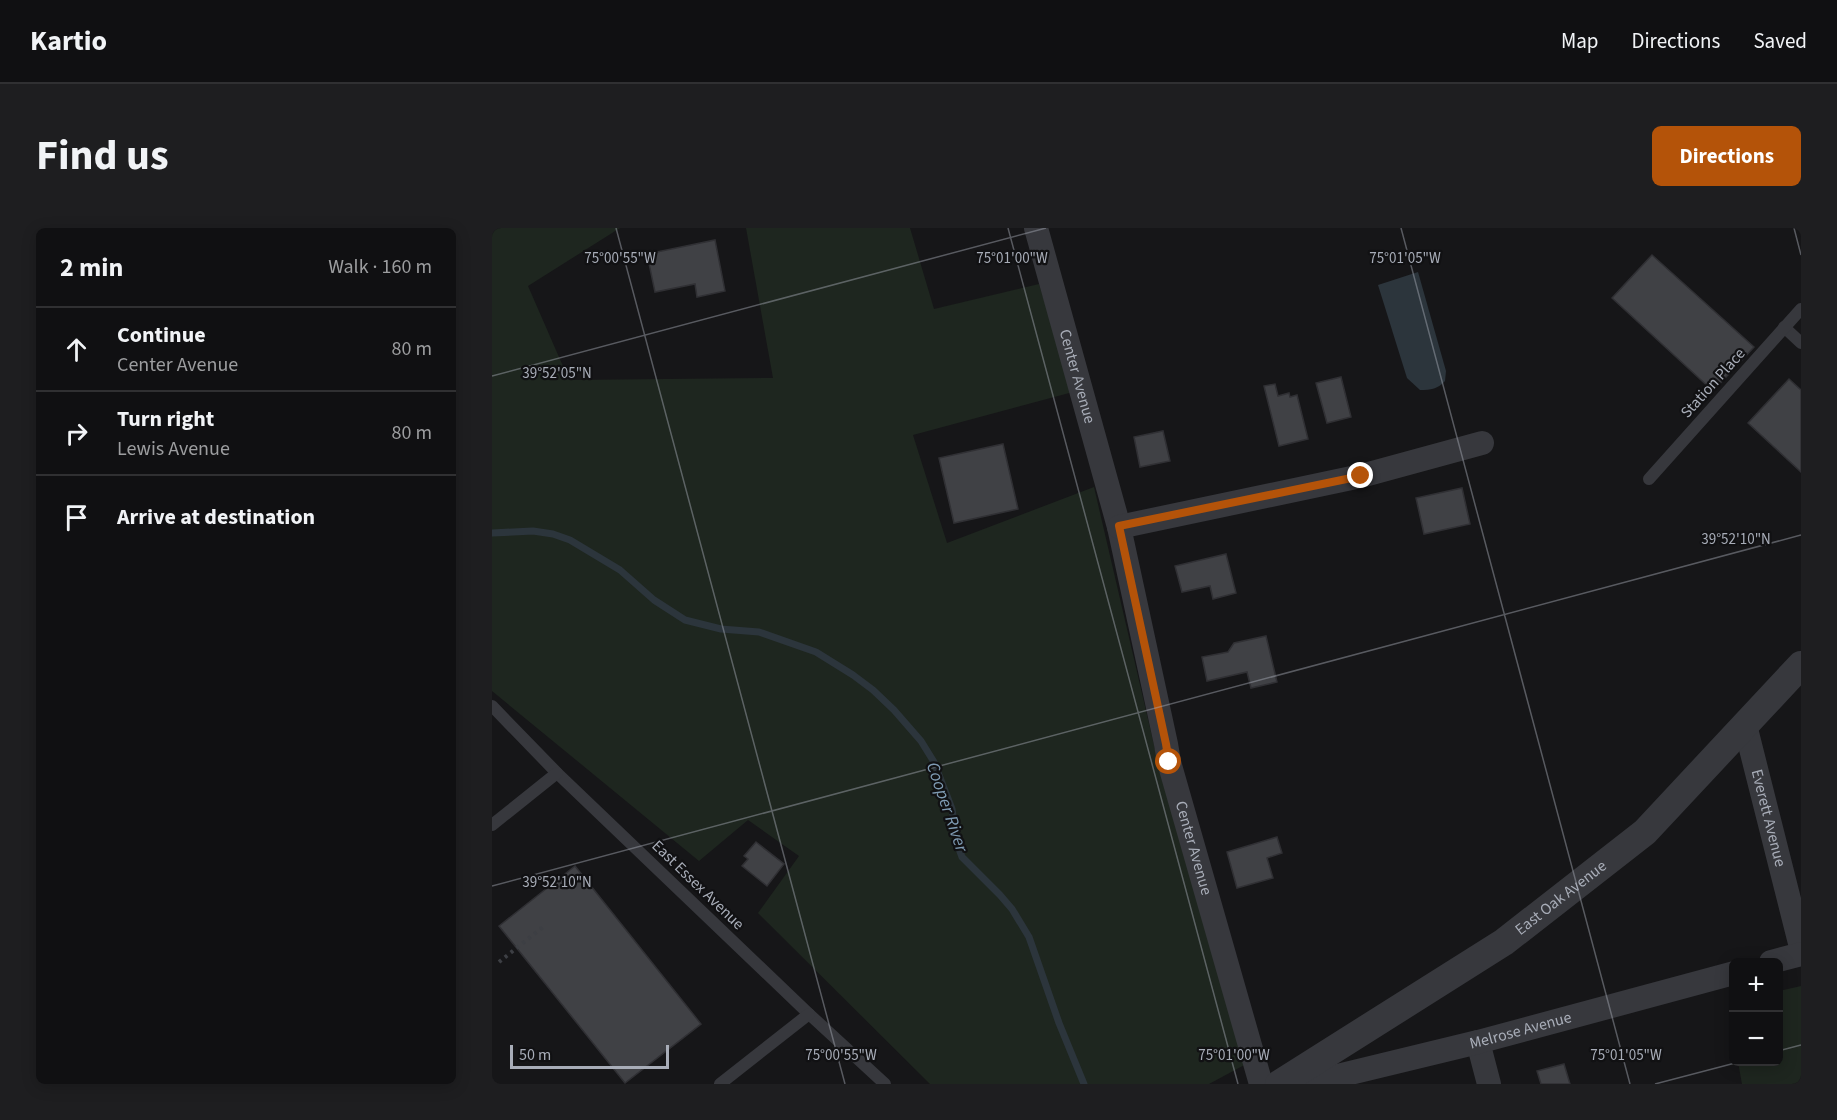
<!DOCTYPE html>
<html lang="en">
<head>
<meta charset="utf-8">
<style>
	body { margin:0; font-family:"Source Sans 3",sans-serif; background:#1e1e20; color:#f1f3f6 }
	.controls { position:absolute; right:18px; bottom:18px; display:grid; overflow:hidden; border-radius:9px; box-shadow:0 3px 15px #0003 }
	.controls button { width:54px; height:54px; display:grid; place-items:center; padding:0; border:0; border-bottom:2px solid #303032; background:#101012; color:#f1f3f6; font:30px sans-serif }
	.scale { position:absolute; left:18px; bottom:15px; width:159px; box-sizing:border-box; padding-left:6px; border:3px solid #a8adb8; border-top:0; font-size:16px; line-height:21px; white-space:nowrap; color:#a8adb8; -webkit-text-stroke:4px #111113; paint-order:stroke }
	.stop { position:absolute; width:18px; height:18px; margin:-14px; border:4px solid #b45309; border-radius:50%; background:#fff }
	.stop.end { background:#b45309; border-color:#fff; box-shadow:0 2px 6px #0008 }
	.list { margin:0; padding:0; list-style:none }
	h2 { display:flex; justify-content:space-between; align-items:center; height:78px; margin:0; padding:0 24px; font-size:26px }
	h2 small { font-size:20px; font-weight:400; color:#9c9d9f }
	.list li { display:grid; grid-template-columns:39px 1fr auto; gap:18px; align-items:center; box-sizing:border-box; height:84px; padding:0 24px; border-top:2px solid #303032 }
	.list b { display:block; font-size:22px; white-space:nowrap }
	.list p { margin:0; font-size:20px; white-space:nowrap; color:#9c9d9f }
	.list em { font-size:20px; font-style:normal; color:#9c9d9f }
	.icon { flex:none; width:33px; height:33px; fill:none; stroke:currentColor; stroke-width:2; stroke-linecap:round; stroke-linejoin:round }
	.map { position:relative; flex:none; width:1309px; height:856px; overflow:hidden; border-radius:9px }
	header { display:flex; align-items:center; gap:36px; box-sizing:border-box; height:84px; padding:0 30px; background:#101012; border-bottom:2px solid #303032 }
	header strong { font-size:28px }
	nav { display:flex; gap:33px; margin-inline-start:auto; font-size:21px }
	.intro { display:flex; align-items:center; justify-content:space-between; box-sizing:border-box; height:144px; padding:0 36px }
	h1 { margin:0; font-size:42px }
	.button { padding:15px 27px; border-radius:9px; background:#b45309; color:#fff; font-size:21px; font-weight:700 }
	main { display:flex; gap:36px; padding:0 36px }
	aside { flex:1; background:#101012; border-radius:9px; box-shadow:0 3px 15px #0003 }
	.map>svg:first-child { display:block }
</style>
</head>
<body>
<header>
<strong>Kartio</strong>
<nav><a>Map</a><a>Directions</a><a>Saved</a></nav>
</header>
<div class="intro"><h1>Find us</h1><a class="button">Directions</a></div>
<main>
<aside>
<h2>2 min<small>Walk · 160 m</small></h2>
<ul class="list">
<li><svg class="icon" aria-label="ahead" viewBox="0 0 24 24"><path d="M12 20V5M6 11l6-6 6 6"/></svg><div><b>Continue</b><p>Center Avenue</p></div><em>80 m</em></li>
<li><svg class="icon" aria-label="right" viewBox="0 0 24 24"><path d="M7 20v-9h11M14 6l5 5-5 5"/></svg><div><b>Turn right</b><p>Lewis Avenue</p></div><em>80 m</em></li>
<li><svg class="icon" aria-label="arrive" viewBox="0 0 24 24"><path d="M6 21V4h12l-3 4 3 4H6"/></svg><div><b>Arrive at destination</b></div></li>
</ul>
</aside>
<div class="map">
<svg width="1309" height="856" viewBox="0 0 1309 856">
	<rect width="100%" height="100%" fill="#161618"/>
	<g fill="#1e261f">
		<polygon points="0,0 128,0 36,58 77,152 281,150 254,0 418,0 442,81 547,56 581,164 421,207 455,315 602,259 669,547 756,835 717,856 438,856 266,685 307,628 256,592 207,633 0,463"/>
		<polygon points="1309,758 1309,856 1250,856 1246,834 1286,834 1287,763"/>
	</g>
	<path fill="#2c353c" d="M926,44L954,143L953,153C946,161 939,162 928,162L915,150L886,57Z"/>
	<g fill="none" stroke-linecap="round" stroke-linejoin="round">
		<polyline stroke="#2c353c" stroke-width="7" points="0,305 41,303 61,306 78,312 128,342 162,372 193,392 229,401 267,404 324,424 361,447 381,462 402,482 429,513 442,534 460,581 465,615 470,629 508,667 520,681 537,709 567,795 592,856"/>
	</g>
	<g fill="#404145" stroke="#303034" stroke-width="1.5">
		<polygon points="223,12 233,63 205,69 203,56 163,64 155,26"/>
		<polygon points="1160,27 1262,119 1221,163 1120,70"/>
		<polygon points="849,149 859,189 835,195 824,155"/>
		<polygon points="1297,151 1309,162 1309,244 1256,195"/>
		<polygon points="783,156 786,168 797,165 798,169 805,167 816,211 787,218 772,158"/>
		<polygon points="671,203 678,233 648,239 642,209"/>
		<polygon points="511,216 526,281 462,295 447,230"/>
		<polygon points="970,260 978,296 932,306 924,270"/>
		<polygon points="734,326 744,365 721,371 718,358 690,364 683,338"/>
		<polygon points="774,408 785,454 759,460 755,444 715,453 710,429 736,424 742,415"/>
		<polygon points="785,609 790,625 775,630 781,650 745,660 735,624"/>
		<polygon points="264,614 292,636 275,658 250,638 256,631 252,628"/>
		<polygon points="83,638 209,796 133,855 7,698"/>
		<polygon points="1072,836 1078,856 1049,856 1045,843"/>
	</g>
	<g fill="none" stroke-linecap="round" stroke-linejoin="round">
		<polyline stroke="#3d3f44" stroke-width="4" stroke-dasharray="3 4.5" stroke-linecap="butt" points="7,734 51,699"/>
		<g stroke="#37383d" stroke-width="12">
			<polyline points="1292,99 1309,115"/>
			<polyline points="1157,251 1309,81"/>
			<polyline points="0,478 65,545 317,786 393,856"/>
			<polyline points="0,597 65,545"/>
			<polyline points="228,856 317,786"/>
		</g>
		<g stroke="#37383d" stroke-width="24">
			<path id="s1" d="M544,0L627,299L674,516L677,534L769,856"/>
			<polyline points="627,299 869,248 990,215"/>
			<path id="s2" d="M1253,497L1309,719"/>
			<polyline points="1279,734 1309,726"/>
			<polyline points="986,814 997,856"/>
			<path id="s3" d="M813,856L986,814L1242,745"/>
		</g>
		<path stroke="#37383d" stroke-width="28" id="s4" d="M787,856L1012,714L1153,604L1309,437"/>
	</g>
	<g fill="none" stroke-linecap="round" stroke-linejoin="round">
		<polyline stroke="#b45309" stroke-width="8" points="677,534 674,516 627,298 869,248"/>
	</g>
	<path fill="none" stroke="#a8adb8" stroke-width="1.5" stroke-opacity="0.45" d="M124,0L353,856M516,0L746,856M909,0L1138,856M1302,0L1309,27M0,148L554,0M0,658L1309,307M1286,823L1309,817M1163,856L1247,834"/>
	<g text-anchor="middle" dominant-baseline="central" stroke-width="4.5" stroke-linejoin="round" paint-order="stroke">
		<g font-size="16" fill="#a8adb8" stroke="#111113">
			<text stroke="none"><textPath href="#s1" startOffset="154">Center Avenue</textPath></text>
			<text transform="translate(1221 155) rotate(-48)">Station Place</text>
			<text stroke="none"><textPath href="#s2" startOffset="96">Everett Avenue</textPath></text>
			<text stroke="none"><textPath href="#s1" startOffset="640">Center Avenue</textPath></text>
			<text transform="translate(206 657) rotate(44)">East Essex Avenue</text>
			<text stroke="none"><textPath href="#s4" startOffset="338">East Oak Avenue</textPath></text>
			<text stroke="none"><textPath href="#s3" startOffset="222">Melrose Avenue</textPath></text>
		</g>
		<g font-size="18" font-style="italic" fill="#7f9bb3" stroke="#111113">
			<text transform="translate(455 579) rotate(71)">Cooper River</text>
		</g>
	</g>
	<g font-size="15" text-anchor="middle" fill="#a8adb8" stroke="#111113" stroke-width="4.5" stroke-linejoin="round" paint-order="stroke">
		<text x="128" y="35">75°00'55"W</text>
		<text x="520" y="35">75°01'00"W</text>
		<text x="913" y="35">75°01'05"W</text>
		<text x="65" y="150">39°52'05"N</text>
		<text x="1244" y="316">39°52'10"N</text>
		<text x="65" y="659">39°52'10"N</text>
		<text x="349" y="832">75°00'55"W</text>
		<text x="742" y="832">75°01'00"W</text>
		<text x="1134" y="832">75°01'05"W</text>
	</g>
</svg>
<div class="controls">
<button>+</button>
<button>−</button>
</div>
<div class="scale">50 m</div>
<div class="stop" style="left:677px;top:534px"></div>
<div class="stop end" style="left:869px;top:248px"></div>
</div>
</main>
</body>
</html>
